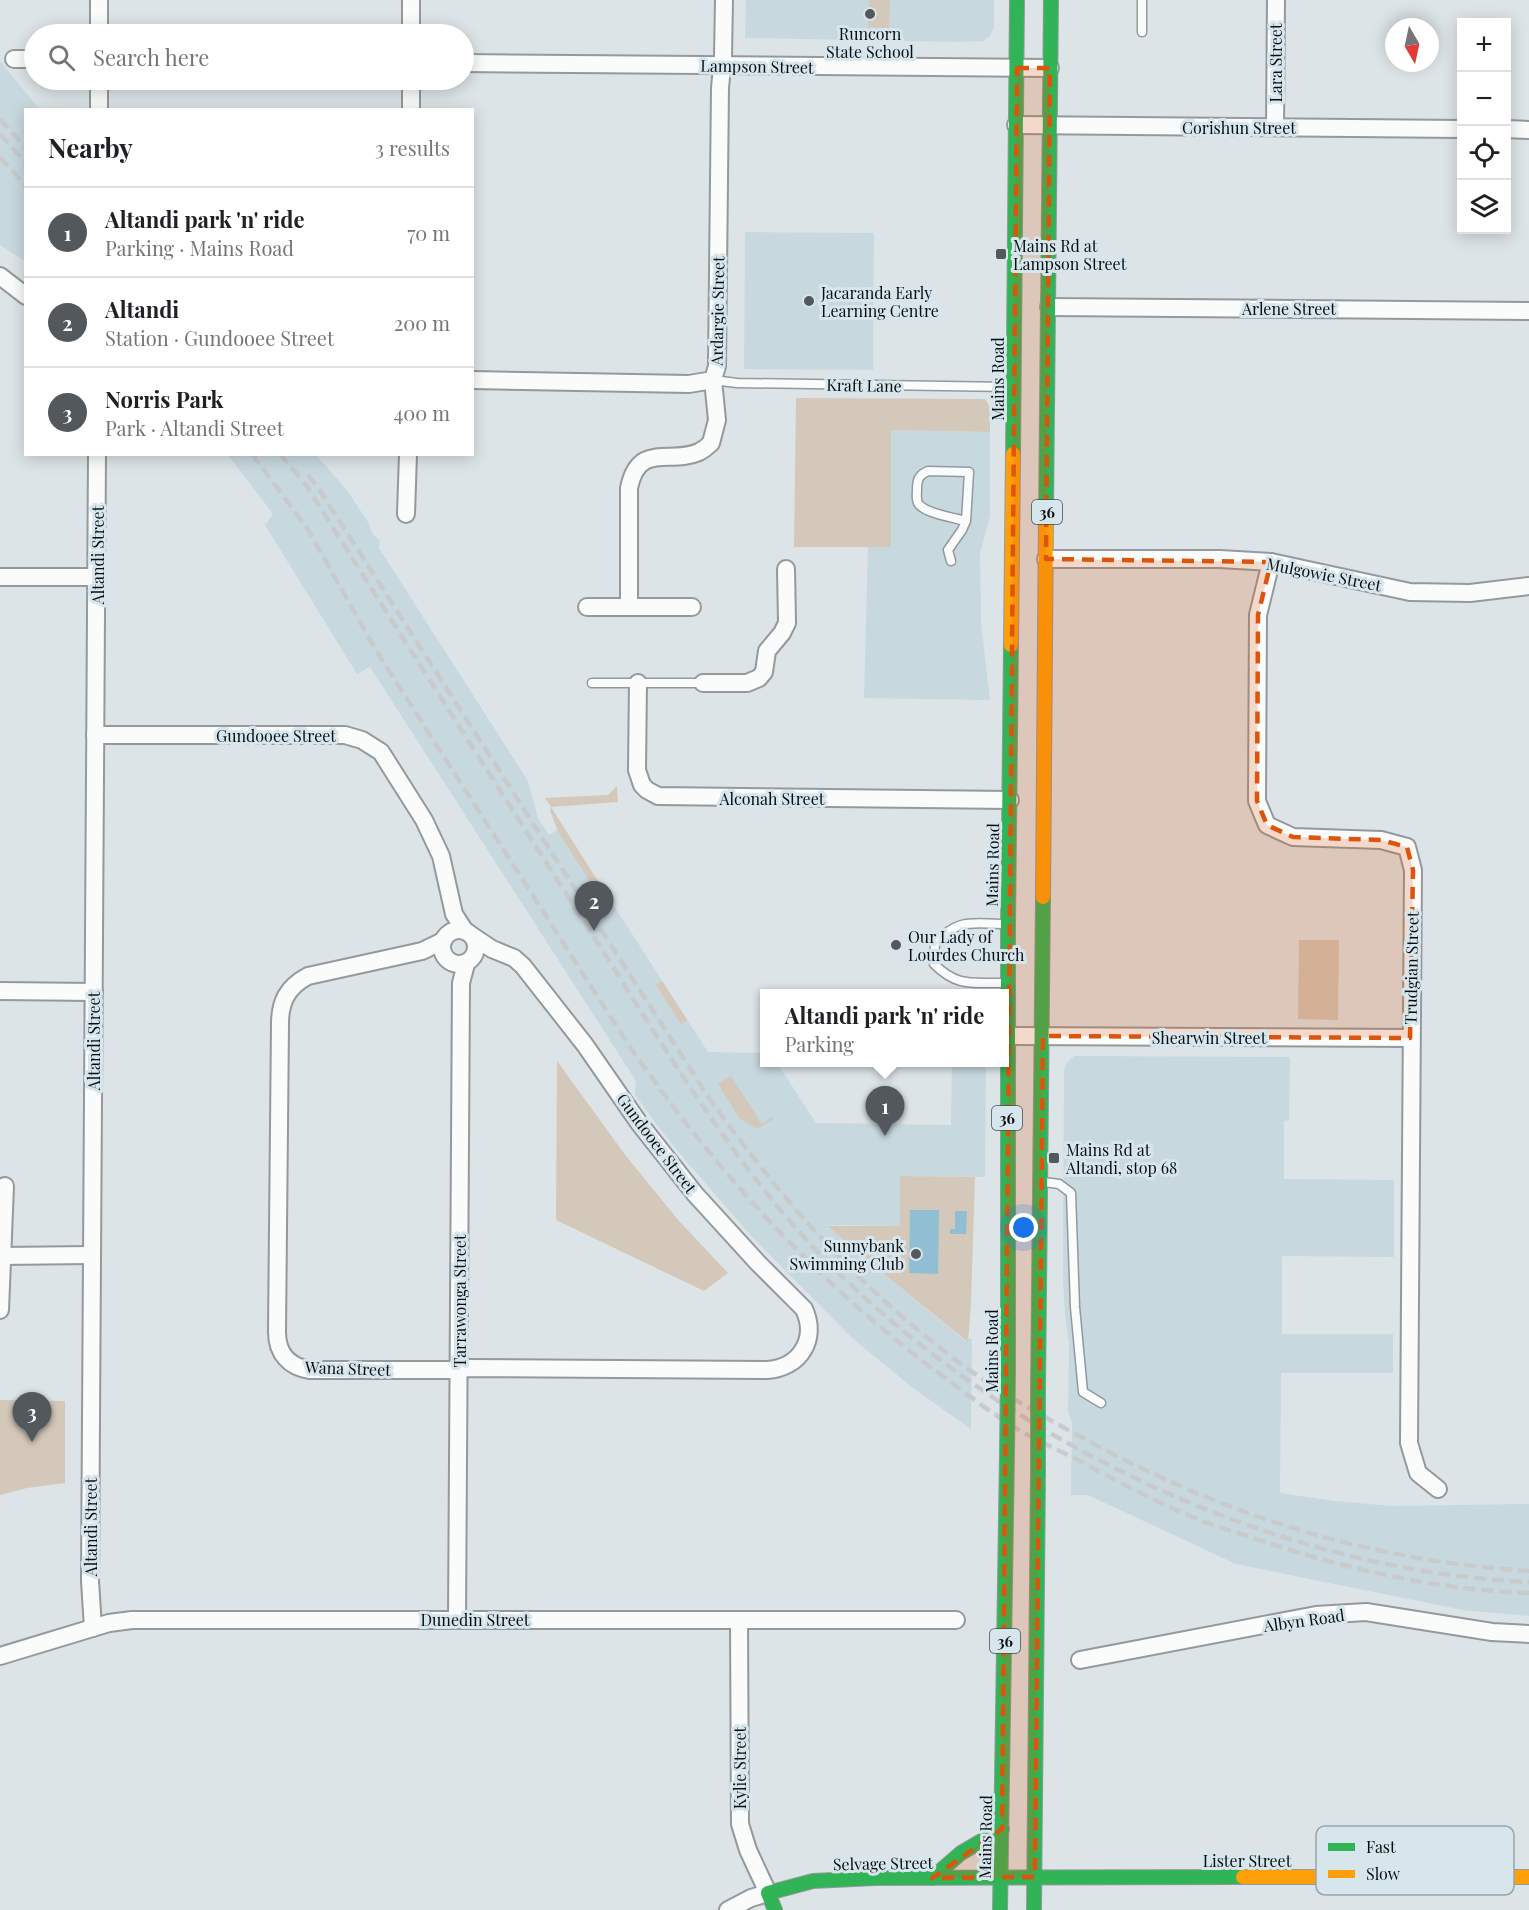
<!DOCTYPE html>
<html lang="en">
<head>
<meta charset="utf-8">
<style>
	body { margin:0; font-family:"Playfair Display",serif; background:#f2f2f2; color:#202124 }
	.controls { position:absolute; right:18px; top:18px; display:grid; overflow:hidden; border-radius:0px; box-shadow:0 3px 15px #0003 }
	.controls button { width:54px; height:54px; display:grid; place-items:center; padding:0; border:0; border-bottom:2px solid #e0e0e0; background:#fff; color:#202124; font:30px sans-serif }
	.compass { position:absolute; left:1385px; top:18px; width:54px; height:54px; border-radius:50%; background:#fff; box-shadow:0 3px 15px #0003; rotate:171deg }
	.you { position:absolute; left:1024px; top:1228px; width:21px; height:21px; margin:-15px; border:4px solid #fff; border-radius:50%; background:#1a73e8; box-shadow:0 0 0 9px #1a73e833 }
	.badge { display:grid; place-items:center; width:39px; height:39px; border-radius:50%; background:#52585b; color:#fff; font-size:20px; font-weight:700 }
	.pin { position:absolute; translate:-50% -50px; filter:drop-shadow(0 2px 3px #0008) }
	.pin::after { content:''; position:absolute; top:32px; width:21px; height:18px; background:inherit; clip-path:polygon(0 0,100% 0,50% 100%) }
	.popup { position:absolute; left:760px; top:989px; width:249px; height:78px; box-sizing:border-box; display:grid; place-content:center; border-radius:0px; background:#fff; filter:drop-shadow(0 2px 4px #0005); font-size:20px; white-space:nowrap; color:#757577 }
	.popup b { font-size:22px; color:#202124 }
	.popup::after { content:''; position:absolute; left:50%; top:100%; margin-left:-12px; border:12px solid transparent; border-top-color:#fff }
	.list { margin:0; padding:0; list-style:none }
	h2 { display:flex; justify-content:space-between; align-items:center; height:78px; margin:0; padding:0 24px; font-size:26px }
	h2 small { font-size:20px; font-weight:400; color:#757577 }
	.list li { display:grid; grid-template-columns:39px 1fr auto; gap:18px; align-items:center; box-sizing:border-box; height:90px; padding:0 24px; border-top:2px solid #e0e0e0 }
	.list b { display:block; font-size:22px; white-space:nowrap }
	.list p { margin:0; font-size:20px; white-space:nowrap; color:#757577 }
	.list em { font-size:20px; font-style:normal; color:#757577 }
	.icon { flex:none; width:33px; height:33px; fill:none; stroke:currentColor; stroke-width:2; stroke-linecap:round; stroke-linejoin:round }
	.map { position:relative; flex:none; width:1529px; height:1910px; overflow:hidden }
	.search { position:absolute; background:#fff; box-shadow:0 3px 15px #0003; left:24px; top:24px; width:450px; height:66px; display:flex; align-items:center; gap:15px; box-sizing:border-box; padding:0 21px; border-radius:33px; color:#757577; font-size:22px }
	.panel { position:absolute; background:#fff; box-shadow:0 3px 15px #0003; left:24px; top:108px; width:450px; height:348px; border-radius:0px }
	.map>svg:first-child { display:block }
</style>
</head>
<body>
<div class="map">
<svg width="1529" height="1910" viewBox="0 0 1529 1910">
	<rect width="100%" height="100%" fill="#dce4e7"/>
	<g fill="#c8d8df">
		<polygon points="746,0 994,0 994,28 990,36 983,41 961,42 745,38"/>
		<polygon points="0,61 39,109 26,110 25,261 0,245"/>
		<polygon points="745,232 874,233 873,370 744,369"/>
		<polygon points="891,430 990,432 990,516 980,553 981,623 990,700 864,698 868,547 891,546"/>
		<polygon points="228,455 316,455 346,489 368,522 373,534 380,541 379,548 528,781 538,818 549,835 557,830 550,810 616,909 708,1052 765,1053 765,1062 777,1063 816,1123 951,1125 952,1063 986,1063 985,1177 901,1176 900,1226 828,1225 869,1262 967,1342 968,1339 972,1339 971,1429 913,1388 853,1339 753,1238 687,1162 660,1129 635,1095 636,1081 370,667 357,674 265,525 273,514"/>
		<polygon points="1074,1056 1290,1057 1289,1120 1284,1121 1284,1179 1394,1180 1394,1257 1282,1256 1282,1334 1393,1334 1393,1373 1281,1373 1280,1493 1334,1501 1392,1506 1529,1504 1529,1616 1463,1610 1236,1564 1088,1495 1071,1495 1072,1421 1068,1413 1069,1343 1065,1315 1063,1277 1064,1071 1066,1064"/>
	</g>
	<g fill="#d3c8ba">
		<polygon points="869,0 890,0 889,28 868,27"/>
		<polygon points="796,398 985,399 990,407 990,432 891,430 891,547 794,547"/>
		<polygon points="617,786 618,802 551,807 613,905 607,908 559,833 550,810 551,807 545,798 608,795"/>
		<polygon points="1299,940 1339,940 1338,1020 1298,1019"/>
		<polygon points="662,981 687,1020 681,1024 656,985"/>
		<polygon points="557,1061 626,1156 679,1221 728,1273 704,1291 556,1220"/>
		<polygon points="731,1076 762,1124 772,1117 773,1119 757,1129 740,1119 718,1084"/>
		<polygon points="900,1176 975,1177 971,1303 968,1342 869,1262 828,1226 900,1226"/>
		<polygon points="0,1400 65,1401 65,1483 27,1488 0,1495"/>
	</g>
	<g fill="#90bed3">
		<polygon points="910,1210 939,1210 938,1274 909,1273"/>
		<polygon points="955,1211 967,1211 966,1234 950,1234 950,1229 955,1229"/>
	</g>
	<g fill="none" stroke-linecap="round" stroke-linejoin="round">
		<g stroke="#93999c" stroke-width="11">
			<g id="lane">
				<polyline points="1142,32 1142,0"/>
				<polyline points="713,380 737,383 1010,387"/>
				<path d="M951,561L948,550L962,530L966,521L969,472L928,471C919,475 917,479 917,489C917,493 916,499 918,503C923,513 955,518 966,521"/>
				<polyline points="592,683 703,683"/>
				<path d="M1005,983C973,982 958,988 934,964L935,944C958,917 973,924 1006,924"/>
				<polyline points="1044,1182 1059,1184 1071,1193 1075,1307 1083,1392 1101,1403"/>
			</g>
		</g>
		<g stroke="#93999c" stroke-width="20">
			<g id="street">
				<polyline points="99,0 99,34"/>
				<polyline points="411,34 411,0"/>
				<polyline points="14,59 34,59"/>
				<polyline points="464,63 1050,68"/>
				<polyline points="99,110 99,80"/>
				<polyline points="411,110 411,80"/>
				<polyline points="1016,125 1462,129"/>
				<polyline points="1275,127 1276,0"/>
				<polyline points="1506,129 1529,130"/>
				<polyline points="0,276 26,296"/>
				<polyline points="1049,307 1529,311"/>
				<polyline points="472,380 689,384 713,380 717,366 720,88 723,56 724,0"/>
				<polyline points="406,514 408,454"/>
				<polyline points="1046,559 1220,559 1271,562 1410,592 1470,593 1529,586"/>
				<polyline points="1271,562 1258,615 1257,801 1267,825 1293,837 1381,840 1407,847 1413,870 1409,1443 1418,1473 1438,1489"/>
				<polyline points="0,577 97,577"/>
				<polyline points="587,607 692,607"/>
				<path d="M629,607V488C639,441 670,465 699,452C703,450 708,446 711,443L717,420L713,380"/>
				<polyline points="638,683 637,770 642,785 647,790 658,796 1010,800"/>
				<polyline points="703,683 747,683 759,678 764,672 767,651 782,633 787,623 786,569"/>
				<polyline points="95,735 345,735 362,740 381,752 424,820 441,856 454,914 465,931"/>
				<circle cx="459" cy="947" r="17"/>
				<path d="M443,941L422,951L308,976C287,987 280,1002 280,1024L277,1332C277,1353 289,1367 310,1370H449L467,1368L767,1370C800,1368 818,1339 804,1309L758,1263L695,1194L639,1123L585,1045L523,966L514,958L492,949L471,935"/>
				<polyline points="0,991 94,992"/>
				<polyline points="1008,1036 1410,1038"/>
				<polyline points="0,1256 92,1255"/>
				<polyline points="0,1310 5,1186"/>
				<polyline points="457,1619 461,983 466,964"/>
				<polyline points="93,1628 90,1581 97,454"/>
				<polyline points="0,1656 109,1623 132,1620 956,1620"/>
				<polyline points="1080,1660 1316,1615 1366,1612 1492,1632 1529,1634"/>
				<polyline points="728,1910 751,1898 768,1893 748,1850 740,1824 739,1620"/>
			</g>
		</g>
		<g stroke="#93999c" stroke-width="16">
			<g id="fast">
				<polyline points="1013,454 1017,0"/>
				<polyline points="1046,514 1051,0"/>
				<polyline points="1008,1370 1008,924 1011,645"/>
				<polyline points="1038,1391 1043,897"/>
				<polyline points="932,1878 961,1853 1002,1829"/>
				<polyline points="775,1910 768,1893 813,1881 875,1878 1243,1877"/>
				<polyline points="1000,1910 1007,1452"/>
				<polyline points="1034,1910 1038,1473"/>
			</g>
		</g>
		<g stroke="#93999c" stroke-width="16">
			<g id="slow">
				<polyline points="1011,645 1013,454"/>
				<polyline points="1043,897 1046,514"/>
				<polyline points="1243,1877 1529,1877"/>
			</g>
		</g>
		<use href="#lane" stroke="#fafbfb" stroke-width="8"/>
		<use href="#street" stroke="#fafbfb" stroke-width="16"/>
		<use href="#fast" stroke="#30b455" stroke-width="14"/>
		<use href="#slow" stroke="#ff9f0a" stroke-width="14"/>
		<g stroke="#c8cacc" stroke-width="4.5" stroke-dasharray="12 6" stroke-linecap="butt">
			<polyline points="0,119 26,148"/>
			<polyline points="0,134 26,163"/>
			<polyline points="0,157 26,186"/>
			<path d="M252,454L307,528L377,652L626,1041C718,1175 823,1290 956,1386C976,1401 997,1417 1019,1430C1038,1441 1058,1450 1078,1460C1117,1481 1156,1502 1197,1519C1217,1527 1239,1533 1259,1540C1346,1569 1437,1590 1529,1593"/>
			<path d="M280,454L306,485C400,634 495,783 590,931C660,1040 726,1154 815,1249C992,1435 1270,1571 1529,1582"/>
			<path d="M308,475L317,486L707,1095C772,1187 844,1272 933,1342C972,1375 1016,1401 1061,1426C1185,1496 1308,1543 1450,1563C1477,1566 1503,1570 1529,1571"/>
		</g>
		<g stroke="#93999c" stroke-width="16" stroke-linecap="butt">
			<g id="fast-bridge">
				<polyline points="1038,1391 1038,1473"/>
				<polyline points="1007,1452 1008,1370"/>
			</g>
		</g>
		<use href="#fast-bridge" stroke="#30b455" stroke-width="14"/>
	</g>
	<path fill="#dd550c" fill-opacity="0.2" stroke="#dd550c" stroke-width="4.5" stroke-dasharray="12 8" stroke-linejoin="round" d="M1017,68H1050L1046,559L1271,562L1258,615L1257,801L1267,825L1293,837L1381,840L1407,847L1413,870L1410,1038L1043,1036L1035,1877L932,1878L1002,1829Z"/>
	<g fill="#52585b" stroke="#d7e5ec" stroke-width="2">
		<circle cx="870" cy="14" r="6"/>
		<rect x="995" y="248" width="12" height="12" rx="3"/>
		<circle cx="809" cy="301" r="6"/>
		<circle cx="896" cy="945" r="6"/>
		<rect x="1048" y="1152" width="12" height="12" rx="3"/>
		<circle cx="916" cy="1254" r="6"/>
	</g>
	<g text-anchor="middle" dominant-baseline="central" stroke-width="6" stroke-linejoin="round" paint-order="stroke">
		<g fill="#d7e5ec" stroke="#464e51" stroke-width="1.5">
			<rect x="1032" y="500" width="30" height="24" rx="4.5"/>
			<rect x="992" y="1106" width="30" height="24" rx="4.5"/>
			<rect x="990" y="1629" width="30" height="24" rx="4.5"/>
		</g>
		<g font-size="15" font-weight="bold" fill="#080d0f">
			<text x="1047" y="512">36</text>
			<text x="1007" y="1118">36</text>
			<text x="1005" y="1641">36</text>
		</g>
		<g font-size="16" fill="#080d0f" stroke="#d7e5ec" text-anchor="start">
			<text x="870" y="33" text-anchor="middle">Runcorn<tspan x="870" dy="18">State School</tspan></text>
			<text x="1013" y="245">Mains Rd at<tspan x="1013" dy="18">Lampson Street</tspan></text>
			<text x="821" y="292">Jacaranda Early<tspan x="821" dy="18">Learning Centre</tspan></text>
			<text x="908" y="936">Our Lady of<tspan x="908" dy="18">Lourdes Church</tspan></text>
			<text x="1066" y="1149">Mains Rd at<tspan x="1066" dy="18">Altandi, stop 68</tspan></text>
			<text x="904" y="1245" text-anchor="end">Sunnybank<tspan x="904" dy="18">Swimming Club</tspan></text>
		</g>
		<g font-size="16" fill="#080d0f" stroke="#d7e5ec">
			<text transform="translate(1275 63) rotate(-90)">Lara Street</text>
			<text transform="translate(757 66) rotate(1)">Lampson Street</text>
			<text x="1239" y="127">Corishun Street</text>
			<text x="1289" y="308">Arlene Street</text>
			<text transform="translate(717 311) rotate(-89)">Ardargie Street</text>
			<text transform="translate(997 379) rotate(-90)">Mains Road</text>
			<text transform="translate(864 385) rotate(1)">Kraft Lane</text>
			<text transform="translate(97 555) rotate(-90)">Altandi Street</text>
			<text transform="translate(1324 574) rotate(11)">Mulgowie Street</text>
			<text x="276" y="735">Gundooee Street</text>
			<text x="772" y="798">Alconah Street</text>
			<text transform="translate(992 865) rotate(-89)">Mains Road</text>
			<text transform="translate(1411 968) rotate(-89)">Trudgian Street</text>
			<text x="1209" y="1037">Shearwin Street</text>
			<text transform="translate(93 1041) rotate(-90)">Altandi Street</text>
			<text transform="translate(657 1143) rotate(53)">Gundooee Street</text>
			<text transform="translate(459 1301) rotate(-90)">Tarrawonga Street</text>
			<text transform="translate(991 1351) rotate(-90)">Mains Road</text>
			<text transform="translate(348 1368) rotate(2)">Wana Street</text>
			<text transform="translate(90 1527) rotate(-90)">Altandi Street</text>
			<text x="475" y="1619">Dunedin Street</text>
			<text transform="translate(1304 1620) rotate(-8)">Albyn Road</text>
			<text transform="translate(739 1768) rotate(-90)">Kylie Street</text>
			<text transform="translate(985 1837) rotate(-89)">Mains Road</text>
			<text x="1247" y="1860">Lister Street</text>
			<text transform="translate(883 1863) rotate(-1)">Selvage Street</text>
		</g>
	</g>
	<rect x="1316" y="1826" width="198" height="69" rx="9" fill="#d7e5ec" stroke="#99a4aa" stroke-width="1.5"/>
	<rect x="1328" y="1843" width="27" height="8" fill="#30b455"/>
	<rect x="1328" y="1870" width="27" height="8" fill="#ff9f0a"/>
	<g font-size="16" fill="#080d0f">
		<text x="1366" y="1853">Fast</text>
		<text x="1366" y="1880">Slow</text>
	</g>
</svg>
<div class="controls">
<button>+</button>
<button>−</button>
<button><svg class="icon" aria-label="locate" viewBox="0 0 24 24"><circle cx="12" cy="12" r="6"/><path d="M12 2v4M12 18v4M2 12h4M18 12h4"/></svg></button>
<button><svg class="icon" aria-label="layers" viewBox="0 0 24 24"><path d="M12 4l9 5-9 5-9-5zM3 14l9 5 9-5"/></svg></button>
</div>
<svg class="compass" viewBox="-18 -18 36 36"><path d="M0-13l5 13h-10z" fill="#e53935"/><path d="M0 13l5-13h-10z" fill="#757577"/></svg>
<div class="you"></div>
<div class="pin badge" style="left:885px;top:1136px">1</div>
<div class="popup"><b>Altandi park 'n' ride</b>Parking</div>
<div class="pin badge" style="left:594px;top:931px">2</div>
<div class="pin badge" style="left:32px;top:1442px">3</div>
<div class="search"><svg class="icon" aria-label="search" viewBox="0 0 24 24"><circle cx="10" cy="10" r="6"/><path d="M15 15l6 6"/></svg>Search here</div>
<section class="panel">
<h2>Nearby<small>3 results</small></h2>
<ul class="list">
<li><span class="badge">1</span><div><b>Altandi park 'n' ride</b><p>Parking · Mains Road</p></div><em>70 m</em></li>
<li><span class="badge">2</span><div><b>Altandi</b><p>Station · Gundooee Street</p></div><em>200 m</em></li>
<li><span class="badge">3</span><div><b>Norris Park</b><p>Park · Altandi Street</p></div><em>400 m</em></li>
</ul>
</section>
</div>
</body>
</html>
